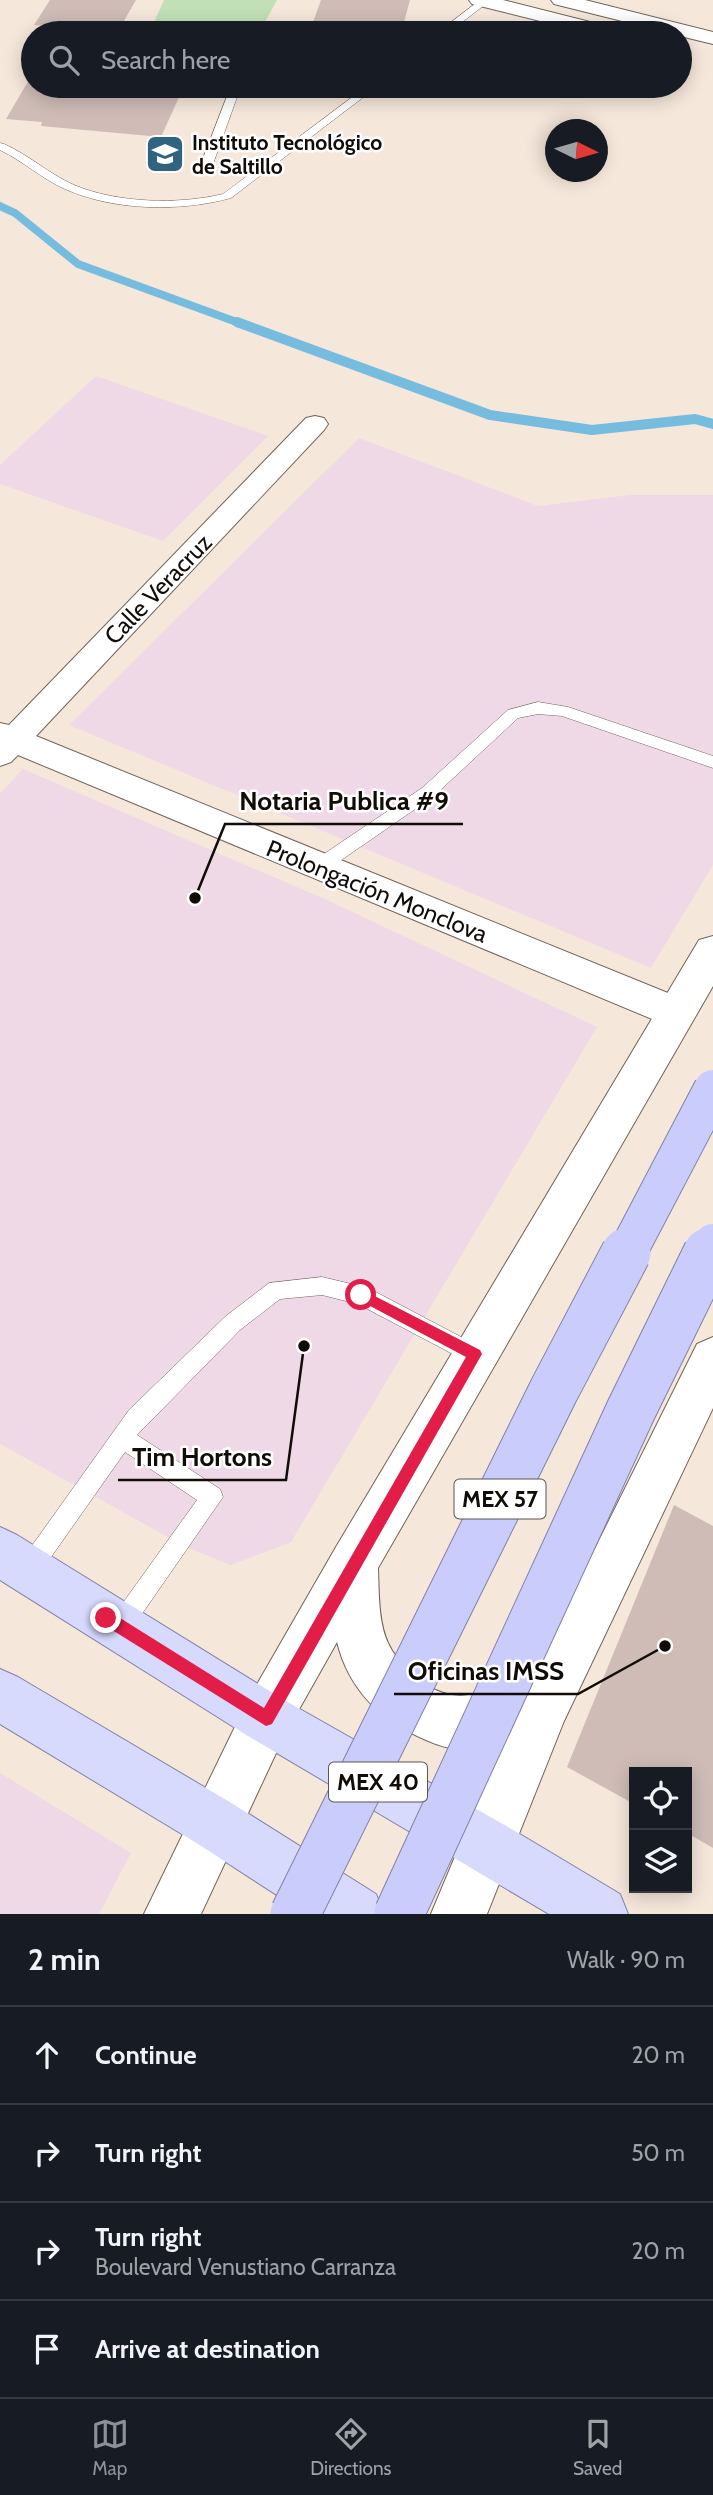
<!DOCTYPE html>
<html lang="en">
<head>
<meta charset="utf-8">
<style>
	body { margin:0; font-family:Cabin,sans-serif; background:#20242c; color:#f1f3f6 }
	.controls { position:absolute; right:21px; bottom:21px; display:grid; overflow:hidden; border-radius:0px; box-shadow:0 4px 18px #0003 }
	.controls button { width:63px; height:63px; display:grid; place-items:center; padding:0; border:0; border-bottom:2px solid #363941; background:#171b24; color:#f1f3f6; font:35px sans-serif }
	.compass { position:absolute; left:545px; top:119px; width:63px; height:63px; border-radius:50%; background:#171b24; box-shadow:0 4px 18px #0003; rotate:95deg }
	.stop { position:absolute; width:21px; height:21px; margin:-16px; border:5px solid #e11d48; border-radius:50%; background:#fff }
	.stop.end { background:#e11d48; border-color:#fff; box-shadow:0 2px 7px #0008 }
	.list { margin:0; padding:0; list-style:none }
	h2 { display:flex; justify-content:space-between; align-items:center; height:91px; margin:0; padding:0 28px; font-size:30px }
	h2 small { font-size:23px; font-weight:400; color:#9ea1a6 }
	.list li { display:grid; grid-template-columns:46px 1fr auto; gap:21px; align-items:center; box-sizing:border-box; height:98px; padding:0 28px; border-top:2px solid #363941 }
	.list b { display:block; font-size:26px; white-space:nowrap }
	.list p { margin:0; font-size:23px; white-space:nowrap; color:#9ea1a6 }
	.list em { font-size:23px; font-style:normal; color:#9ea1a6 }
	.icon { flex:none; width:38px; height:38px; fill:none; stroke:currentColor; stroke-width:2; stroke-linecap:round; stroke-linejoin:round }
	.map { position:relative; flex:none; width:713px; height:1914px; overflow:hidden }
	.search { position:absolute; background:#171b24; box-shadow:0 4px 18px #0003; left:21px; right:21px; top:21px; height:77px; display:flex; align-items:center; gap:18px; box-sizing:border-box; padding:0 24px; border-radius:38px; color:#9ea1a6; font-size:26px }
	.sheet { height:483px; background:#171b24 }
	nav { display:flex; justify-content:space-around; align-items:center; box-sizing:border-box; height:98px; border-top:2px solid #363941; background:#171b24; font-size:19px; color:#9ea1a6 }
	nav a { display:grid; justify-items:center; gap:4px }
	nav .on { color:#8c9099 }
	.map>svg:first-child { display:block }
</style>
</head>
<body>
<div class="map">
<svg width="713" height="1914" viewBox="0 0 713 1914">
	<rect width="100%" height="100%" fill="#f6e7db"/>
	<g fill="#efd9e7">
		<polygon points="96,376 268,436 163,541 0,484 0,465"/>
		<polygon points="359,438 538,506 630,495 713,495 713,865 651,968 69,725"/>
		<polygon points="23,769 327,900 597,1027 291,1542 231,1565 186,1547 0,1444 0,793"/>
		<polygon points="0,1773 131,1853 99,1914 0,1914"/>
	</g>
	<polygon fill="#c1e0b7" points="164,0 277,0 259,33 149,33"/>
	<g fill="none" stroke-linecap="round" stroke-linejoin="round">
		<polyline stroke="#76bcde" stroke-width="8" points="0,206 15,213 78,264 242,324"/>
		<polyline stroke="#76bcde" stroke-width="10" points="237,322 490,415 592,430 695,419 713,424"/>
	</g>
	<g fill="#cfbcb7">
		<polygon points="50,0 136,0 117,33 34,25"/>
		<polygon points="321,0 410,0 401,33 309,33"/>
		<polygon points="33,73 33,86 184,86 161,137 41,126 42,122 6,119"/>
		<polygon points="674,1505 713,1526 713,1848 687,1833 687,1772 634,1772 634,1804 567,1767"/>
	</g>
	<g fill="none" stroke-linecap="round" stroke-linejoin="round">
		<g stroke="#706459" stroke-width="1">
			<g id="service">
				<polygon points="480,0 491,0 448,33 437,33"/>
				<polygon points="231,86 241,86 213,164 203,166 201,164"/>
				<path d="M367,86H378L231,198C180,212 114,211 65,189C42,179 23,161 0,150V143L4,144C29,155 49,174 74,185C117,203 178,205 223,194Z"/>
				<polygon points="538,702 568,707 713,756 713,768 562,716 538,714 518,718 434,796 324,872 312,872 310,867 312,862 422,788 508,710"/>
				<polygon points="322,1277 368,1288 482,1348 485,1355 482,1362 475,1365 468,1362 358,1304 322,1295 280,1299 240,1330 137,1435 220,1489 223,1497 128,1634 120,1637 112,1634 109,1626 112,1618 197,1500 125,1452 37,1577 29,1580 21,1577 18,1569 21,1561 129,1410 226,1316 269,1283"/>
			</g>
		</g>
		<g stroke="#706459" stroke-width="2">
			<g id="minor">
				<polygon points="469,0 503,0 598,24 601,28 598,32 588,33 472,4"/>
				<polygon points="551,0 585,0 713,32 713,44 680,36 680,33 670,33 554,4"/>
				<polygon points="315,416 324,418 328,424 324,430 36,736 690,1002 695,1013 690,1024 677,1028 664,1024 18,755 11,762 0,766 0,723 9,725 306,418"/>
			</g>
		</g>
		<g stroke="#706459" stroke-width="2">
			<path id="tertiary" d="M713,936V986L378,1568C379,1592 378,1621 388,1643C393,1655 403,1664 412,1673C445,1705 471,1698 511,1683L525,1689L697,1344L713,1337V1408L564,1721L487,1914H431L505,1737C491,1742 477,1748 463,1749C449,1749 437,1745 426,1740C381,1721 349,1690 337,1642L284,1736L201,1914H144L248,1700L336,1547L699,940Z"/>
		</g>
		<g stroke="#8081a7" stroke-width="2">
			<g id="primary">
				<polygon points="0,1527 17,1535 284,1700 508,1827 620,1894 628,1914 549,1914 248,1736 0,1580"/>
				<polygon points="0,1669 18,1677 233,1804 376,1894 384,1914 306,1914 195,1842 0,1724"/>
			</g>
		</g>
		<use href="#service" fill="#fff" fill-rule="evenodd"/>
		<use href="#minor" fill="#fff" fill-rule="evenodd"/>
		<use href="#tertiary" fill="#fff" fill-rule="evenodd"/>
		<use href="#primary" fill="#d7d9fd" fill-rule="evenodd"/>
		<g stroke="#8081a7" stroke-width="40" stroke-linecap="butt">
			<g id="trunk-bridge-far1">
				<polyline points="626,1255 713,1089"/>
				<polyline points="707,1255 713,1243"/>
			</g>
		</g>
		<g stroke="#8081a7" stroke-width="51" stroke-linecap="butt">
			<g id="trunk-bridge">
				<polyline points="295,1914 554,1390 626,1253"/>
				<polyline points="399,1914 631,1410 708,1253"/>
			</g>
		</g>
		<use href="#trunk-bridge-far1" stroke="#caccfc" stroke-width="38"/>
		<use href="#trunk-bridge" stroke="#caccfc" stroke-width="49"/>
	</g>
	<polygon fill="#e11d48" points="361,1289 480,1350 482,1354 272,1724 266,1726 101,1623 99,1618 101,1613 106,1610 112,1613 264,1708 466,1357 357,1299 355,1295"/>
	<defs>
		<g id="university-square" transform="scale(2.0125)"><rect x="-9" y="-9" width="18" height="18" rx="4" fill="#2f6480" stroke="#fff"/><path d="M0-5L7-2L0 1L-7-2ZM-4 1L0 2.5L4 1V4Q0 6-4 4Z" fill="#fff"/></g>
	</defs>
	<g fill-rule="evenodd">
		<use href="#university-square" x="165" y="154"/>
	</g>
	<g text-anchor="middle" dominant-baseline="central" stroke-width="5" stroke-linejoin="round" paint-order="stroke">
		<g font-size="21" font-weight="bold" fill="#110c08" stroke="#fff" text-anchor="start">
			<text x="192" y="142">Instituto Tecnológico<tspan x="192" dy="24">de Saltillo</tspan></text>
		</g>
		<g fill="#fff" stroke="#585552" stroke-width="2">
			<rect x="454.5" y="1479.5" width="91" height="39" rx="5"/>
			<rect x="329" y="1762.5" width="98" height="39" rx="5"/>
		</g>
		<g font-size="23" font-weight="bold" fill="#110c08">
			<text x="500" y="1499">MEX 57</text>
			<text x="378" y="1782">MEX 40</text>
		</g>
		<g font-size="24" fill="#110c08" stroke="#fff">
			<text transform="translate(158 589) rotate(-46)">Calle Veracruz</text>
			<text transform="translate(377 891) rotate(22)">Prolongación Monclova</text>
		</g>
	</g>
	<path fill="none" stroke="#110c08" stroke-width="2.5" d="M195 898L225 824H463M304 1346L286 1480H118M665 1646L578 1694H394"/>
	<g fill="#110c08" stroke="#fff" stroke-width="2.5">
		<circle cx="195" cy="898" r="7"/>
		<circle cx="304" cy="1346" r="7"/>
		<circle cx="665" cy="1646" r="7"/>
	</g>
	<g font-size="26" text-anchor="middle" font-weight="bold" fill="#110c08" stroke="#fff" stroke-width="5" stroke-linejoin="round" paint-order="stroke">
		<text x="344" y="810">Notaria Publica #9</text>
		<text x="202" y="1466">Tim Hortons</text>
		<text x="486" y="1680">Oficinas IMSS</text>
	</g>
</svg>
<div class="controls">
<button><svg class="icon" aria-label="locate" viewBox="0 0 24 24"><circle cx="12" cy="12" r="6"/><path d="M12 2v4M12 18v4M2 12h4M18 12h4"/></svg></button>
<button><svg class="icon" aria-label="layers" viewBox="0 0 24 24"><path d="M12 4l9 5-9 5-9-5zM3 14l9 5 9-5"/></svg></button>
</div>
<svg class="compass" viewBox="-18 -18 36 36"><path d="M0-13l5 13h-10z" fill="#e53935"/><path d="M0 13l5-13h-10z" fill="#9ea1a6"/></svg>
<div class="stop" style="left:361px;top:1295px"></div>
<div class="stop end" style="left:106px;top:1618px"></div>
<div class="search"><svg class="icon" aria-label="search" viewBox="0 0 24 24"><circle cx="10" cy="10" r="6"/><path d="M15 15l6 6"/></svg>Search here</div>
</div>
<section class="sheet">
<h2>2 min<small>Walk · 90 m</small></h2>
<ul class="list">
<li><svg class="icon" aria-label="ahead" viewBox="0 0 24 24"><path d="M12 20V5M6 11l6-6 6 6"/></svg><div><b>Continue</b></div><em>20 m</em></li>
<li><svg class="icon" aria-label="right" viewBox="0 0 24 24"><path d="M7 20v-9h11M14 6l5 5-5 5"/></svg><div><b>Turn right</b></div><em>50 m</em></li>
<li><svg class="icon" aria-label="right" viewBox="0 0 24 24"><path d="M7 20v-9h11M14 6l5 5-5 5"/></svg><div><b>Turn right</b><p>Boulevard Venustiano Carranza</p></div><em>20 m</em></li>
<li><svg class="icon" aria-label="arrive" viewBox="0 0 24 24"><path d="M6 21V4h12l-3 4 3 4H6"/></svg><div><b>Arrive at destination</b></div></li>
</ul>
</section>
<nav>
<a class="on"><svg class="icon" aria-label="map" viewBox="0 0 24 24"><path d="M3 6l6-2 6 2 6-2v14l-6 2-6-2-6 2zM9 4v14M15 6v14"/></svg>Map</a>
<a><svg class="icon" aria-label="directions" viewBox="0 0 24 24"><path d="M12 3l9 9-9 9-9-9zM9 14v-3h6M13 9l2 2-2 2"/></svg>Directions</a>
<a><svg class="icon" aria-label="saved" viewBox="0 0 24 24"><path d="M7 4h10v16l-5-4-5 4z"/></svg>Saved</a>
</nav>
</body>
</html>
